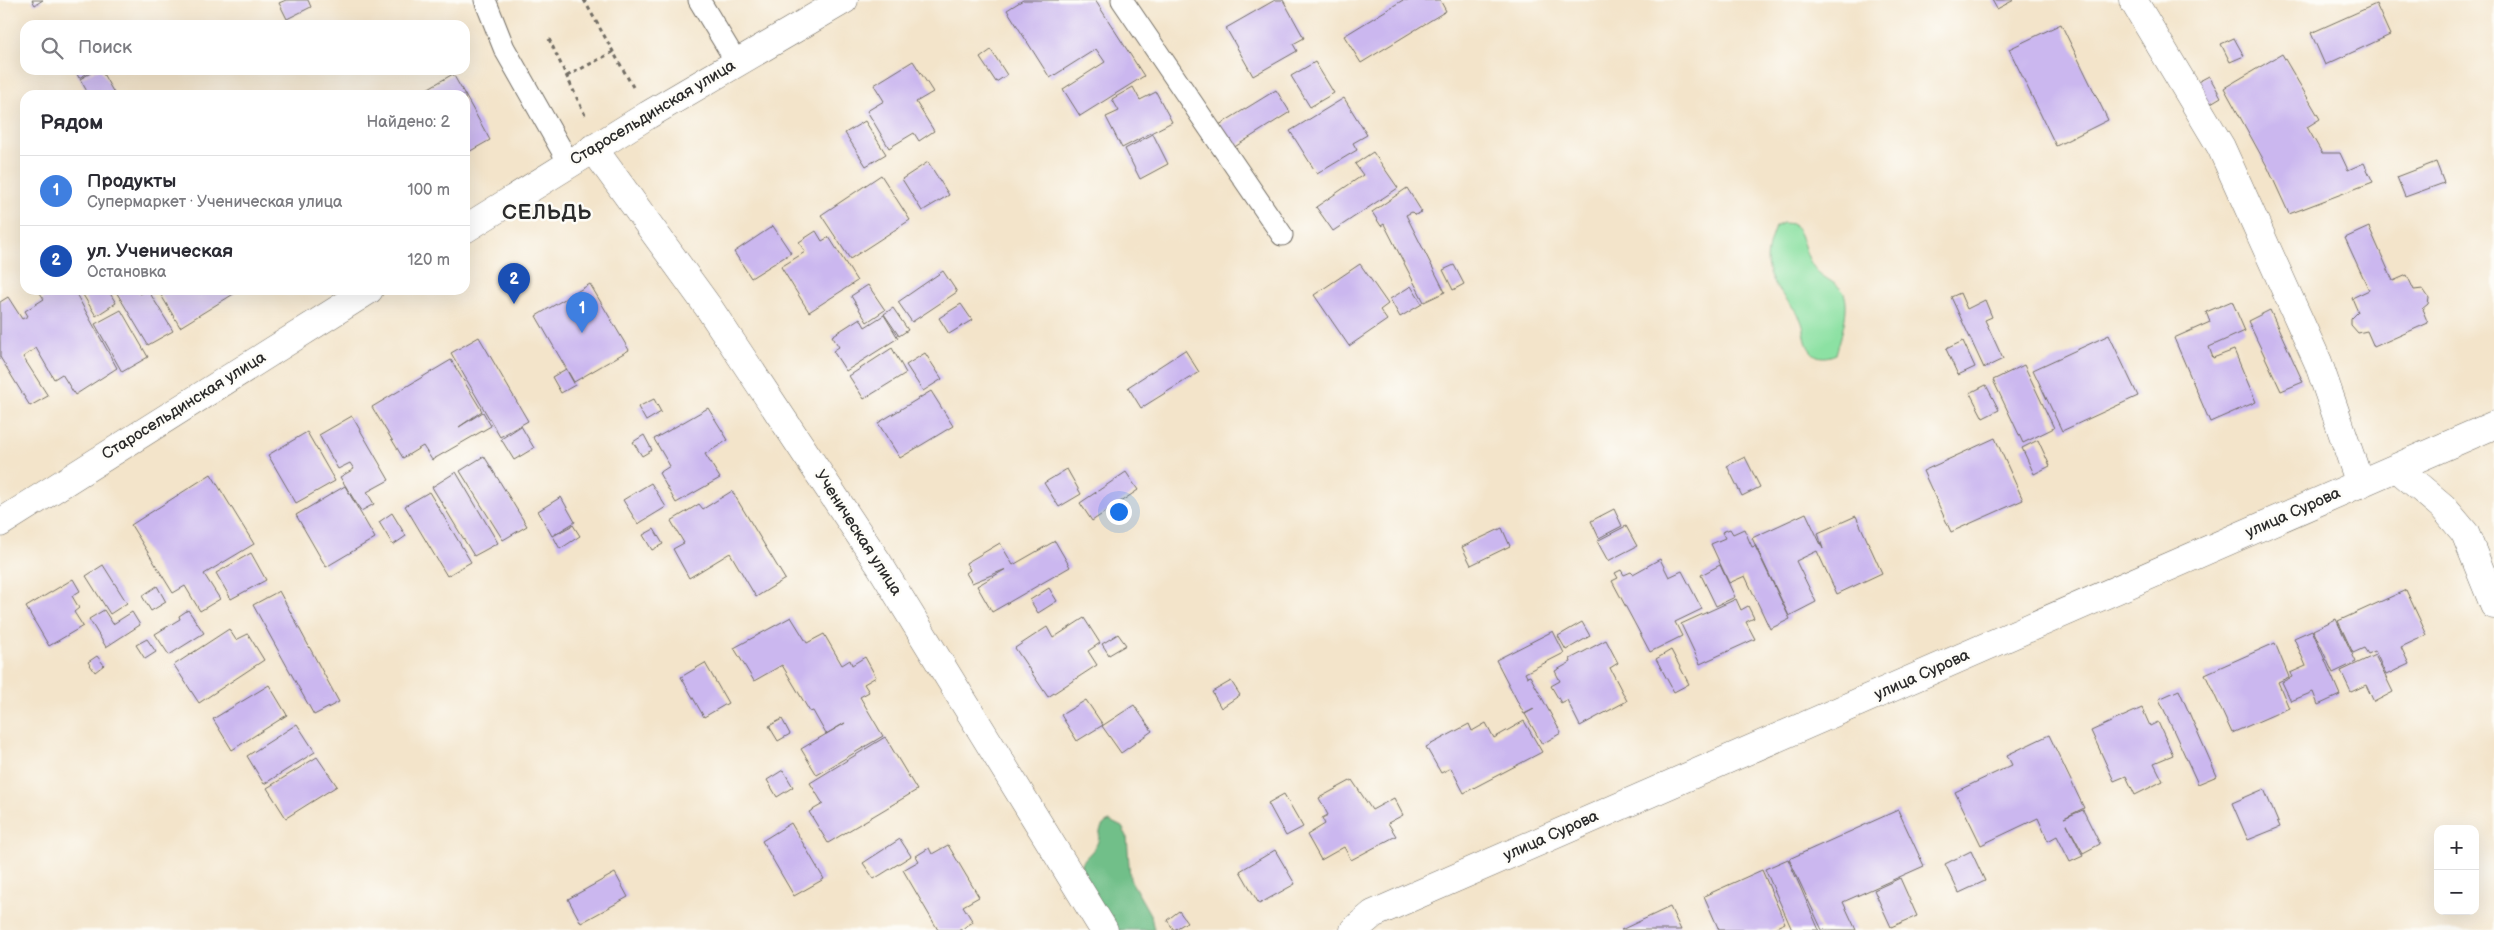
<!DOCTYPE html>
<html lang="ru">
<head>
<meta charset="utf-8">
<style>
	body { margin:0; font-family:"Balsamiq Sans",sans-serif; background:#f7f7f7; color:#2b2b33 }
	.controls { position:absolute; right:15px; bottom:15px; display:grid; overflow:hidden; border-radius:10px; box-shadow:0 5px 20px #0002 }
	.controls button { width:45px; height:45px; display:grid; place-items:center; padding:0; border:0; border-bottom:1px solid #e1e1e2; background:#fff; color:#2b2b33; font:25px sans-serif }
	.you { position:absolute; left:1118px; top:511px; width:18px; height:18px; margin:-12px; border:4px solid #fff; border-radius:50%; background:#1a73e8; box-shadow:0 0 0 8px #1a73e833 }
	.badge { display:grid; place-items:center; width:32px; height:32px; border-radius:50%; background:#b5179e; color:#fff; font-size:16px; font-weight:700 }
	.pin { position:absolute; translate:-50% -41px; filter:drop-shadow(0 1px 2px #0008) }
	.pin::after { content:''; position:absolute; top:26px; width:18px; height:15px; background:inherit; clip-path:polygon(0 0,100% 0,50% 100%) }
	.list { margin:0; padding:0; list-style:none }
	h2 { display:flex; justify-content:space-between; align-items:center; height:65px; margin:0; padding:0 20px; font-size:21px }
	h2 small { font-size:16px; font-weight:400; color:#7c7c81 }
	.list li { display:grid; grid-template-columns:32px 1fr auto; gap:15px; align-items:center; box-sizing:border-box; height:70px; padding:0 20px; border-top:1px solid #e1e1e2 }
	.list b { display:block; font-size:19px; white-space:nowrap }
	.list p { margin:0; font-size:16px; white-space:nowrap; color:#7c7c81 }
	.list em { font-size:16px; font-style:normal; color:#7c7c81 }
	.icon { flex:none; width:28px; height:28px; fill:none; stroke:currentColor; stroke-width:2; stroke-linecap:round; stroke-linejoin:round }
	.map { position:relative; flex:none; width:2494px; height:930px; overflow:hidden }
	.search { position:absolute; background:#fff; box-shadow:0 5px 20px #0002; left:20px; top:20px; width:450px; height:55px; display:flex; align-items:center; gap:12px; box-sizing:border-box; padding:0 18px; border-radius:15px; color:#7c7c81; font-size:19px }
	.panel { position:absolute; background:#fff; box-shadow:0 5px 20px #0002; left:20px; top:90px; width:450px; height:205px; border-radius:15px }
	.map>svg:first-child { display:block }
</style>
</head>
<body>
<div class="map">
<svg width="2494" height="930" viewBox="0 0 2494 930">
	<rect width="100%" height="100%" fill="#fdfcf7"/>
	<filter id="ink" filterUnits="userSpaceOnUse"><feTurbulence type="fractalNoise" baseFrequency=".02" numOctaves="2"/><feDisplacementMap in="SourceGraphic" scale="10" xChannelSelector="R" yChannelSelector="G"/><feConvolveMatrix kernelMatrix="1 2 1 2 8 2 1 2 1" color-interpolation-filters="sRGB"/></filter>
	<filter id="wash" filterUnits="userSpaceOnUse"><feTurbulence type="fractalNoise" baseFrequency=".0096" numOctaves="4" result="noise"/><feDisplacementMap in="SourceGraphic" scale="20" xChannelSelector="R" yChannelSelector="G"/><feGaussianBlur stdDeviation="1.12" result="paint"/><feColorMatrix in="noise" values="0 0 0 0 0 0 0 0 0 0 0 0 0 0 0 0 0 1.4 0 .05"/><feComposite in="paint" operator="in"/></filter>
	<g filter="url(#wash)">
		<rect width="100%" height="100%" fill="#f3e4ca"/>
		<path fill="#8ce1a3" stroke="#5c8667" d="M1783,223L1794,224C1803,236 1804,251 1811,263C1818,276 1830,279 1840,288C1854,299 1840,339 1836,354C1827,358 1817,359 1811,351C1803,342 1806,329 1800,318C1791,301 1772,289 1768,269C1765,255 1770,240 1775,227Z"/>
		<path fill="#71bf89" stroke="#4e755a" d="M1110,821L1122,827L1127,836L1130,879L1151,916L1154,930H1112L1081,866C1084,857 1090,855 1095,847C1102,838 1096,825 1110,821Z"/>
		<g id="blocks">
			<g fill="#cbb7ef">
				<polygon points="32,0 43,0 35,5"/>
				<polygon points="286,0 308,0 311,7 287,19 279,3"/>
				<polygon points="1023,0 1095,0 1144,76 1080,116 1063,89 1105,62 1096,49 1050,78 1007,10"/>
				<polygon points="1275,0 1283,0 1304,38 1293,44 1297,51 1253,76 1226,28"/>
				<polygon points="1403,0 1440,0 1446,11 1361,63 1344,36"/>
				<polygon points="1992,0 2014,0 1997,9"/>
				<polygon points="2376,4 2390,35 2325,65 2311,33"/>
				<polygon points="2061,24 2108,120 2056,146 2009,49"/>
				<polygon points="2234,38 2244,56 2230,62 2221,44"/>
				<polygon points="991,50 1007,75 996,82 980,58"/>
				<polygon points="2282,54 2320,119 2307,127 2322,153 2340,153 2348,170 2364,163 2373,182 2289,214 2268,168 2224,88"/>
				<polygon points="913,61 933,92 916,102 934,131 919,141 914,133 889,148 867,111 884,101 874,85"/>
				<polygon points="1315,62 1334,93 1310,107 1291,76"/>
				<polygon points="75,70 93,70 79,78"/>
				<polygon points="96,70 101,70 115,95 89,95 80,79"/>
				<polygon points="453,74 465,95 421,95 420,93"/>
				<polygon points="2209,76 2221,97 2206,106 2194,84"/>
				<polygon points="1133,87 1140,100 1156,92 1172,122 1122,148 1106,117 1119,111 1112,99"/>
				<polygon points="1276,90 1290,112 1233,148 1219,125"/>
				<polygon points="465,95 490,140 465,154"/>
				<polygon points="1344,98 1367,135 1353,143 1357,150 1317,174 1290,131"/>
				<polygon points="865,121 886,154 866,166 845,133"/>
				<polygon points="1153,134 1168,164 1140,179 1125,149"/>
				<polygon points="1373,152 1398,188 1333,231 1316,207 1363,175 1355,164"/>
				<polygon points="928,162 949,195 922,211 902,179"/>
				<polygon points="2436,162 2444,183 2405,197 2397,177"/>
				<polygon points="881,175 910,220 850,259 821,215"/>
				<polygon points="1407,188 1422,212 1415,215 1412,212 1406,215 1445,292 1424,302 1384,224 1381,226 1372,212"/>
				<polygon points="773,226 791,253 751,278 734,252"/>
				<polygon points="2369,227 2393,281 2407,275 2414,290 2423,289 2429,298 2428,304 2422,309 2428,323 2374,347 2367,331 2358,333 2351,325 2351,319 2358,312 2352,298 2369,290 2345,238"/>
				<polygon points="816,231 822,241 829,237 857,281 809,312 781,267 805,252 799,242"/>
				<polygon points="1360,264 1388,304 1380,310 1387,320 1349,346 1314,295"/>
				<polygon points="1454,265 1464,284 1453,290 1443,270"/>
				<polygon points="943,271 957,292 912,322 898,302"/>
				<polygon points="590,284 629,350 574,382 536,316"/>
				<polygon points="868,285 885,310 867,322 851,296"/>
				<polygon points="1411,286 1422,304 1400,317 1390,299"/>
				<polygon points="38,290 74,290 117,368 75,395 62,374 54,379 36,348 23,357 48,396 30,406 0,357 0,302 8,297 22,319 28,316 25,311 44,299"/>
				<polygon points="80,290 108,290 116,303 96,316"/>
				<polygon points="115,290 137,290 140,294 148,290 173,331 148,345"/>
				<polygon points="158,290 240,290 180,327"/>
				<polygon points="1960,293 1967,309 1985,300 1992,317 1985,320 2003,359 1984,368 1951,297"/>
				<polygon points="2232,301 2245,331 2209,347 2213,358 2234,350 2256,402 2210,422 2174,338 2210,322 2206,312"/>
				<polygon points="961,304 972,320 949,334 939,318"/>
				<polygon points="893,308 908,330 899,336 884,314"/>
				<polygon points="121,310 148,357 122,372 95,324"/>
				<polygon points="2270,310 2303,382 2281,391 2248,321"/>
				<polygon points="884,315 898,338 846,371 833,351 839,347 832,336 860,318 865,327"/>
				<polygon points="2109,335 2138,396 2062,431 2033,370"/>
				<polygon points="479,337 528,421 500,437 451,353"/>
				<polygon points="1963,341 1975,367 1958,375 1946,349"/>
				<polygon points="892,348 906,373 864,399 849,376"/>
				<polygon points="1185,350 1199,372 1141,408 1128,387"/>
				<polygon points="925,353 942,379 923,391 906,365"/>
				<polygon points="451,360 482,411 459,427 483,412 491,426 432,460 423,446 403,458 372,407"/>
				<polygon points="2024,365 2054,428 2023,443 1993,380"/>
				<polygon points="566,369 575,385 561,393 552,377"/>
				<polygon points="1986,385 1999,410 1983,418 1970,393"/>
				<polygon points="931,391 953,426 900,458 878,423"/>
				<polygon points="654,399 661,412 646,421 638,407"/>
				<polygon points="708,408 728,440 705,454 720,478 676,503 659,473 670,466 654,439"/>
				<polygon points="352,416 389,480 367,492 374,504 361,511 340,477 354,469 350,463 338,469 319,435"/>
				<polygon points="521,426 534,448 514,460 501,439"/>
				<polygon points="307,432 335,481 296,503 268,455"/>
				<polygon points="644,435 652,450 642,456 633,442"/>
				<polygon points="1995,438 2023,500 1951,532 1923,471"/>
				<polygon points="2038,440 2050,466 2034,474 2022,448"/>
				<polygon points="484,456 527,526 503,540 460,471"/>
				<polygon points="1745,457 1760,487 1742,496 1727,466"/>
				<polygon points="1067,469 1081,494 1059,507 1044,483"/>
				<polygon points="456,472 498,543 474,556 432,487"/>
				<polygon points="1126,472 1138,490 1092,521 1080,503"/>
				<polygon points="211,474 254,544 204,574 220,599 200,611 185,586 173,593 131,525"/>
				<polygon points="651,483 666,507 638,524 623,500"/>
				<polygon points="345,486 375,538 326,567 296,515"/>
				<polygon points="732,491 785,579 756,597 730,553 689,578 673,549 684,543 671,521 699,504 703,509"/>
				<polygon points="429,492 471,562 447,576 405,506"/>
				<polygon points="561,497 575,522 552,536 538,511"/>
				<polygon points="1614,509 1622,526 1599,538 1591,521"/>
				<polygon points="392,513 406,536 393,545 379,522"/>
				<polygon points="1806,513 1823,549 1818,533 1856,516 1882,573 1837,594 1817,551 1796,561 1816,602 1789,616 1752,538"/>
				<polygon points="573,525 580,536 560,549 553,536"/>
				<polygon points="1626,526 1637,546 1608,561 1597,541"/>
				<polygon points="1502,528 1510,546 1471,565 1462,547"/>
				<polygon points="654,529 663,544 652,550 643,535"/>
				<polygon points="1730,529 1733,534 1744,529 1752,547 1755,546 1790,619 1770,629 1745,576 1729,583 1711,544 1725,538 1722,532"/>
				<polygon points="1055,541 1070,567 992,612 977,586 1006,569 972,583 966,573 970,570 966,563 1000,543 1013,565"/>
				<polygon points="251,553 266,580 231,599 216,573"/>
				<polygon points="1660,559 1669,577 1682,571 1702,609 1675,622 1682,636 1650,652 1612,581 1618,578 1615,573 1621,570 1624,575 1631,572 1633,574"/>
				<polygon points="103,565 127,603 110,614 86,576"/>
				<polygon points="1720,565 1735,597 1716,606 1701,575"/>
				<polygon points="73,579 80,591 72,596 79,608 74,612 83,626 49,646 26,607"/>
				<polygon points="157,586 166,602 151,611 142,596"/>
				<polygon points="1049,588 1057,601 1038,613 1030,600"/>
				<polygon points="2406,590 2427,635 2401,647 2409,664 2386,675 2375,651 2368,654 2364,648 2353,653 2338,621"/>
				<polygon points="279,591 339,702 314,715 253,605"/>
				<polygon points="1736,599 1741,610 1748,606 1754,618 1746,622 1755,639 1700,664 1681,624"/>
				<polygon points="104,610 113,624 132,612 140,625 106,647 89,619"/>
				<polygon points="188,610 204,633 169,655 155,634 180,619 179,616"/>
				<polygon points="791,617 807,643 824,634 842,665 850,660 852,665 865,657 876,677 864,684 869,692 860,697 883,736 817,775 801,749 845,723 826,734 813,711 810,712 782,665 754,681 734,648"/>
				<polygon points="1084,618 1100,643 1088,651 1097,665 1048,697 1015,648 1047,627 1053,638"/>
				<polygon points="2336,619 2356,662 2333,673 2313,630"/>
				<polygon points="1582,622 1590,636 1566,650 1558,636"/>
				<polygon points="229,629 236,640 248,634 264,660 199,703 174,665"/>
				<polygon points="2312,630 2340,695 2318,705 2313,692 2291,701 2282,682 2292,677 2290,673 2306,666 2294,638"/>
				<polygon points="1553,631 1564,653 1525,673 1527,677 1530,676 1561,733 1542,744 1525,714 1534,709 1524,714 1496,660"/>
				<polygon points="1118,634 1126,645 1109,655 1102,644"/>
				<polygon points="147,639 156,652 145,659 136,645"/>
				<polygon points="1606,640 1618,663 1610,668 1627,701 1580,726 1567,700 1561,703 1551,686 1560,681 1555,671 1571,662 1570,659"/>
				<polygon points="2275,643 2289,677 2278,682 2289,708 2232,733 2205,674"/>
				<polygon points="1671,650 1689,684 1674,692 1656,659"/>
				<polygon points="2375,655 2393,692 2374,702 2366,685 2351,692 2341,671"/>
				<polygon points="97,656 104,665 95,672 88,662"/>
				<polygon points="705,663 728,703 704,717 681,677"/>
				<polygon points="1231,681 1240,695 1221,708 1212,692"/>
				<polygon points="269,685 287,715 232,750 213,719"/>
				<polygon points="2179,690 2217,776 2198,784 2159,699"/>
				<polygon points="1086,700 1103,725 1077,741 1061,715"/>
				<polygon points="1134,705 1152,731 1121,753 1102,726"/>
				<polygon points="2142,708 2150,726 2158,722 2173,755 2154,763 2163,781 2135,795 2126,776 2114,781 2091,731"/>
				<polygon points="782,719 790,734 778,741 769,726"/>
				<polygon points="1524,721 1542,752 1464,793 1451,768 1441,773 1426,747 1469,724 1472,731 1486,723 1494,738"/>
				<polygon points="297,724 315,752 264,784 247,756"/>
				<polygon points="2049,735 2084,808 2064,818 2083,810 2100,844 2083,853 2067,824 2083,856 2070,862 2057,836 2048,841 2038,818 1981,845 1955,792 2012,765 2007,755"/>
				<polygon points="885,737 917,790 828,843 809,812 823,804 810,783"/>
				<polygon points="317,757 337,786 286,818 267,788"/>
				<polygon points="783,770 793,787 777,797 767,780"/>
				<polygon points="1352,780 1372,810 1394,798 1403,815 1388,823 1396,836 1351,860 1344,847 1321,860 1307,835 1325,824 1322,818 1328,815 1319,798"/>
				<polygon points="2264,789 2280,827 2248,840 2232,803"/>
				<polygon points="1284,794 1303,827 1286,836 1268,803"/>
				<polygon points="1898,810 1924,866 1843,902 1856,930 1822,930 1789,859"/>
				<polygon points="791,823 824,879 794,896 762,841"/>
				<polygon points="900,839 911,856 874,879 863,863"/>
				<polygon points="948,845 979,897 963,906 973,922 960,930 938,930 903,870 919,861 916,856 929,848 932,854"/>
				<polygon points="1275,850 1295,884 1259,904 1240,871"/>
				<polygon points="1971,851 1985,881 1959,893 1945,864"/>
				<polygon points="1788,859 1819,930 1792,930 1765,869"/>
				<polygon points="1762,870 1785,923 1770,930 1719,930 1704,896"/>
				<polygon points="615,873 628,897 581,923 568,899"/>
				<polygon points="1900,878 1917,916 1891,927 1874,890"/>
				<polygon points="1670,907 1681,930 1621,930"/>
				<polygon points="1179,911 1187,922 1174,930 1167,920"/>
			</g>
		</g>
	</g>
	<g filter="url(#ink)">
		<use href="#blocks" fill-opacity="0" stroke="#716c63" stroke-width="1"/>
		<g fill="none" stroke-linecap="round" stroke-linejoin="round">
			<g stroke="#716c63" stroke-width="23">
				<g id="lane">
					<polyline points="485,0 504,48 569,163"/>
					<polyline points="699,0 737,63"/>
					<polyline points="1122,0 1282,235"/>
				</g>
			</g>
			<g stroke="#716c63" stroke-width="29">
				<g id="street">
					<polyline points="2133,0 2221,147 2318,362 2360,484"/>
					<polyline points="593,148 709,308 879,564 1104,930"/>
					<polyline points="465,229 648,115 844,0"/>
					<polyline points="2397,468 2443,507 2465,533 2494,605"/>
					<polyline points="0,523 369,290"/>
					<polyline points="1354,930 1373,914 2494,425"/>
				</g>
			</g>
			<g stroke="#716c63" stroke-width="3" stroke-dasharray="4 4" stroke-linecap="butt">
				<polyline points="584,0 633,87"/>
				<polyline points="549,39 585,115"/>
				<polyline points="567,76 613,52"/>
			</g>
			<use href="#lane" stroke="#fff" stroke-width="21"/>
			<use href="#street" stroke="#fff" stroke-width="28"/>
		</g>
	</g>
	<g text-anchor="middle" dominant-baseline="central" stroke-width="5" stroke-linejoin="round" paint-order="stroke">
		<g font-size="16" fill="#2b2b2b" stroke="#fdfcf7">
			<text transform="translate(653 113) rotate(-31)">Старосельдинская улица</text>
			<text transform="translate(184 406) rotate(-32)">Старосельдинская улица</text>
			<text transform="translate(2293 513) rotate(-24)">улица Сурова</text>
			<text transform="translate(858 533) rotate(57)">Ученическая улица</text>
			<text transform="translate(1922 675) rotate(-24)">улица Сурова</text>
			<text transform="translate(1551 836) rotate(-24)">улица Сурова</text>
		</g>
		<g font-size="21" font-weight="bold" letter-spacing="1" fill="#2b2b2b" stroke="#fdfcf7">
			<text x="547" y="212">СЕЛЬДЬ</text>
		</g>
	</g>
</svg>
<div class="controls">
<button>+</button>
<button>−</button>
</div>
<div class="you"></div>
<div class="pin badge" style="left:582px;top:333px;background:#3f7fe0">1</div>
<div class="pin badge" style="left:514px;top:304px;background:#1a4fb4">2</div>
<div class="search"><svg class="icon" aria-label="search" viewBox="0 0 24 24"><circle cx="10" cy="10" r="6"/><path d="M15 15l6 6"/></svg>Поиск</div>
<section class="panel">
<h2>Рядом<small>Найдено: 2</small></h2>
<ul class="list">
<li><span class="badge" style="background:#3f7fe0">1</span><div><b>Продукты</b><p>Супермаркет · Ученическая улица</p></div><em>100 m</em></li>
<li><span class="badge" style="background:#1a4fb4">2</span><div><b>ул. Ученическая</b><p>Остановка</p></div><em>120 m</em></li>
</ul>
</section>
</div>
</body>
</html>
